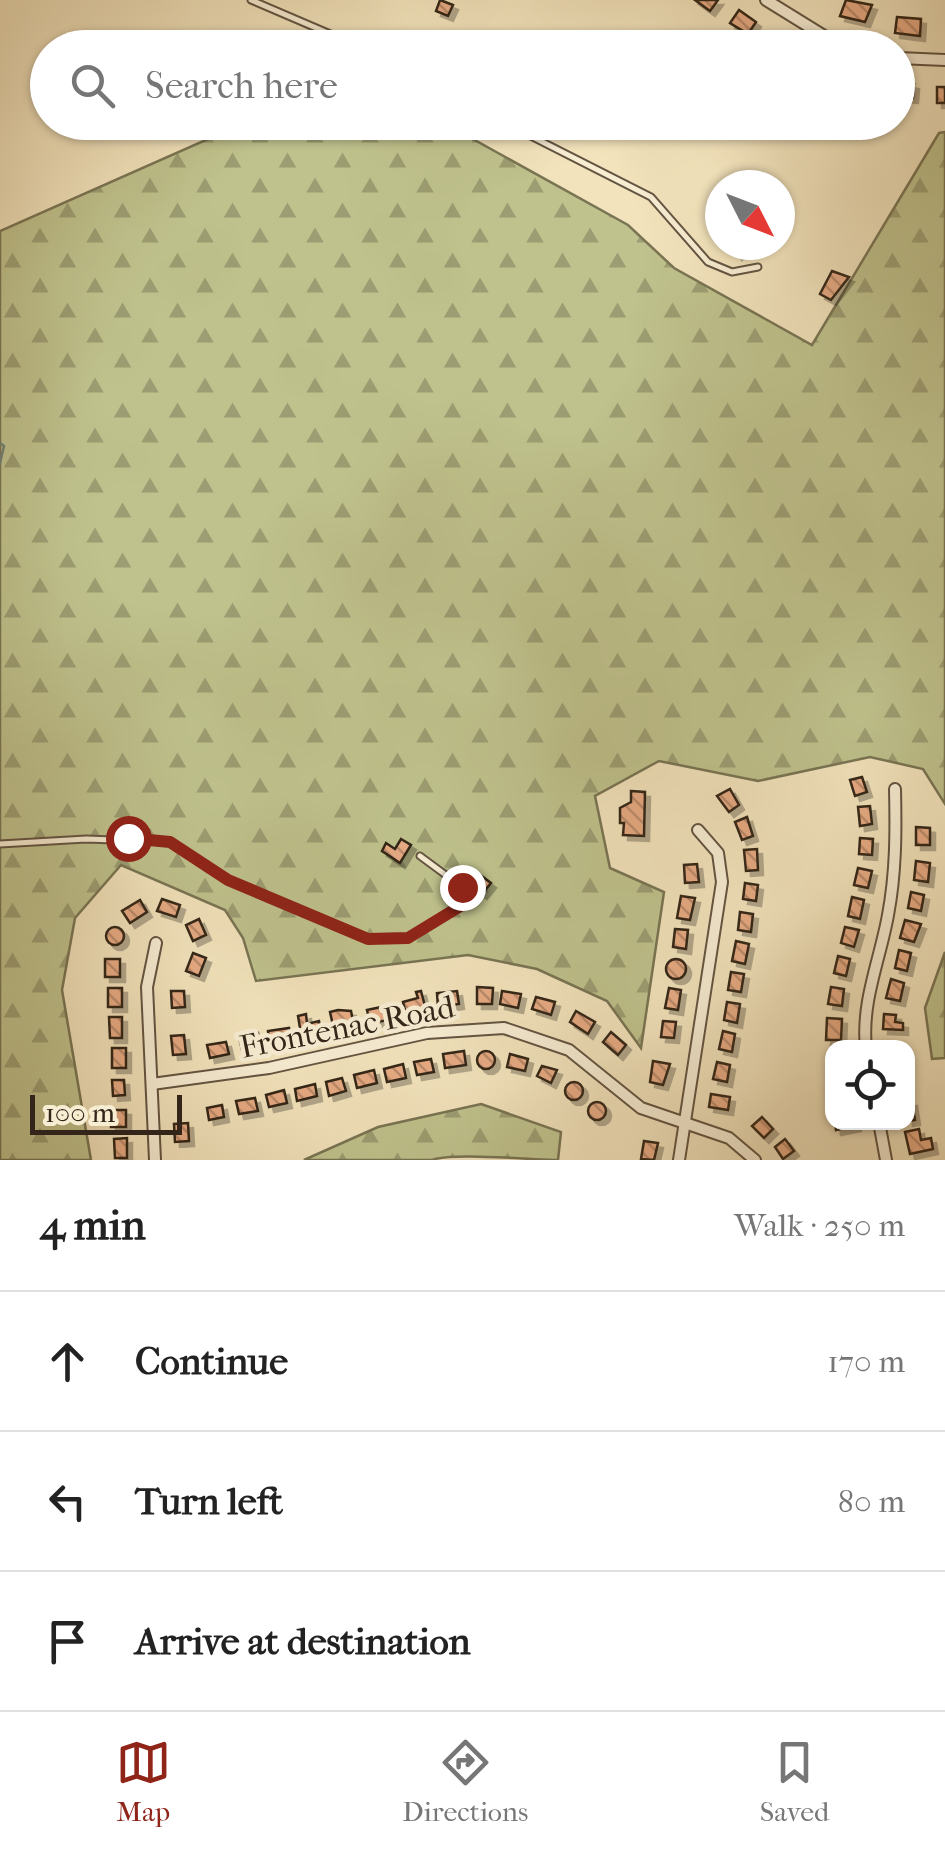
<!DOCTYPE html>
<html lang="en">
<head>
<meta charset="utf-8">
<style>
	body { margin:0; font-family:"IM FELL French Canon",serif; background:#f2f2f2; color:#222 }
	.controls { position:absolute; right:30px; bottom:30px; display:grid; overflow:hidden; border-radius:20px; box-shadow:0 2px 8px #0004 }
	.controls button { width:90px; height:90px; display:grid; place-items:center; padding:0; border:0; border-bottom:2px solid #e0e0e0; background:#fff; color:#222; font:50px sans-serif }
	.compass { position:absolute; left:705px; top:170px; width:90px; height:90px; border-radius:50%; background:#fff; box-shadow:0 2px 8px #0004; rotate:132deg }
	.scale { position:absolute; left:30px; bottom:25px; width:152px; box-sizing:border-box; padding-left:10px; border:5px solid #332519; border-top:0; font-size:28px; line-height:35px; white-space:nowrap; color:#332519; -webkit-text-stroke:8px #f7edd3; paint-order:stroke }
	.stop { position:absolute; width:30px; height:30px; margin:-22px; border:8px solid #8f2418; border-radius:50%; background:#fff }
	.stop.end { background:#8f2418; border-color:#fff; box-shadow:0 2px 10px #0008 }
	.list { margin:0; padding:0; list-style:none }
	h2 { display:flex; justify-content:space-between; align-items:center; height:130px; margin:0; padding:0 40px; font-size:42px }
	h2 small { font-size:32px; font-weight:400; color:#767676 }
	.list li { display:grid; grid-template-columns:65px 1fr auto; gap:30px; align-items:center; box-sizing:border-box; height:140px; padding:0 40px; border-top:2px solid #e0e0e0 }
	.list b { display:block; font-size:38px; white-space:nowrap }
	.list em { font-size:32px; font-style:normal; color:#767676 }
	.icon { flex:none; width:55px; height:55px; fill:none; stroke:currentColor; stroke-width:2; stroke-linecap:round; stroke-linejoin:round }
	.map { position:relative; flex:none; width:945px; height:1160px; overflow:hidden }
	.search { position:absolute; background:#fff; box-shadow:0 2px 8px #0004; left:30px; right:30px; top:30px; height:110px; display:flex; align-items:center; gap:25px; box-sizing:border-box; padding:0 35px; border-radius:55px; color:#767676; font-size:38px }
	.sheet { height:550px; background:#fff }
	nav { display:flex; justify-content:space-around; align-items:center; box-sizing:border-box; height:140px; border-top:2px solid #e0e0e0; background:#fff; font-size:28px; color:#767676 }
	nav a { display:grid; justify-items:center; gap:5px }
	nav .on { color:#8f2418 }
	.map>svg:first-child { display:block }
</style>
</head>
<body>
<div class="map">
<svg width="945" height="1160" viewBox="0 0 945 1160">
	<defs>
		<pattern id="forest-firs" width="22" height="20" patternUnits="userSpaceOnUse" patternTransform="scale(2.5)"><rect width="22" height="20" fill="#bfc28d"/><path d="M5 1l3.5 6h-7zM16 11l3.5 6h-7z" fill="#9c9d72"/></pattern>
		<pattern id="building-back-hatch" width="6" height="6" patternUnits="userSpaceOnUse" patternTransform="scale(2.5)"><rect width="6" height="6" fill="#e7ab84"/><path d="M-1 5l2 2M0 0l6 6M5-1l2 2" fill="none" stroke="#bc8b6b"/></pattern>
		<filter id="shadow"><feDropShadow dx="5" dy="5" stdDeviation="0" flood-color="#0004"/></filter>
	</defs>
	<rect width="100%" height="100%" fill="#f2e3bc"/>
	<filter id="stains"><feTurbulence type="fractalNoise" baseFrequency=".002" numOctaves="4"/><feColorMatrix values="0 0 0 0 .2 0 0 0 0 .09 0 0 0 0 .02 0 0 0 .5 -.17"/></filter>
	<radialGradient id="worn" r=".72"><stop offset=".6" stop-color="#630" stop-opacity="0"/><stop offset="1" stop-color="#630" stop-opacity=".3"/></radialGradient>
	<g fill="url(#forest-firs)" stroke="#797453" stroke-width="2.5">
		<polygon points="244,123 444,123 628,225 674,268 812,345 939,133 945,132 945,804 923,769 870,757 758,781 659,761 595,796 610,868 664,892 641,1048 607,1001 537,969 468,955 256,981 243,938 225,910 121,865 75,918 62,990 91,1160 0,1160 0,231"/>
		<polygon points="945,952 945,1058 932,1059 925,1008"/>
		<path d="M481,1104L561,1132L558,1160C529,1160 453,1152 432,1160H304L378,1127Z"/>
	</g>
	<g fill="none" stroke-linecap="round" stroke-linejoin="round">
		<polyline stroke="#718174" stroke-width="2.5" points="0,443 4,446 0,463"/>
	</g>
	<g fill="url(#building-back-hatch)" stroke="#332519" stroke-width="2.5" filter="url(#shadow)">
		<polygon points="440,0 453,5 448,16 436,11"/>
		<polygon points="695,0 718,0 710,11"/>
		<polygon points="846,0 872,5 865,22 840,16"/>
		<polygon points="739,10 756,22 748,34 730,23"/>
		<polygon points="897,17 921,19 920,36 895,33"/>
		<polygon points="512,35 531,45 530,48 505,48"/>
		<polygon points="779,36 796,47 795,48 771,48"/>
		<polygon points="898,82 914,84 913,98 898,97"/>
		<rect x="937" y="87" width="8" height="16"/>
		<polygon points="732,245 748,245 737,255"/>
		<polygon points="832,271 849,277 831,300 820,294"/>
		<polygon points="862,777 867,792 855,796 850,780"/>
		<polygon points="730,789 739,805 729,812 717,796"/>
		<polygon points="631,791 645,792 644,836 623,835 624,823 620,823 620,808 631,802"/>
		<polygon points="870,806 872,824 860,826 858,807"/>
		<polygon points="747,817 753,836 742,840 735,822"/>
		<polygon points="916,827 930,828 930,845 916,845"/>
		<polygon points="860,838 873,839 872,855 859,854"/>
		<polygon points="401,839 411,845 400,863 382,851 386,843 395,849"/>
		<polygon points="757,849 758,870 746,871 744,850"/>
		<polygon points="916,861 930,863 928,882 914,880"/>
		<polygon points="697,864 699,882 685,883 684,865"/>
		<polygon points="858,868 872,871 868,888 854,885"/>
		<polygon points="479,874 491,883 482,894 471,885"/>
		<polygon points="745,883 758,885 756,901 743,899"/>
		<polygon points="911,892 924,895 921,911 908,908"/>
		<polygon points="681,896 695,898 690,920 677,918"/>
		<polygon points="852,897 864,900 860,919 848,916"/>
		<polygon points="162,899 180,905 176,917 157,911"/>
		<polygon points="140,900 147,912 130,923 122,911"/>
		<polygon points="740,912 753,914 751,932 738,930"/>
		<polygon points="199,919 206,935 193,941 186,925"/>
		<polygon points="905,920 921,924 914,942 900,938"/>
		<circle cx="115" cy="936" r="9"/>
		<polygon points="845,927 859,930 854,947 841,943"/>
		<polygon points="675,929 688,930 686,949 673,947"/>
		<polygon points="736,941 749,944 745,964 732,961"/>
		<polygon points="899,950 911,953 907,971 895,968"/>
		<polygon points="193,953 206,958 199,976 186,971"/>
		<polygon points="838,956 850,959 846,976 834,973"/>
		<rect x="105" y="959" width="15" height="18"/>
		<circle cx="676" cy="969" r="10"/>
		<polygon points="731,972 744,974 741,992 728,990"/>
		<polygon points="891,979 904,983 900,1001 886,998"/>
		<polygon points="477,987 493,988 492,1004 477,1004"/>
		<polygon points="831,987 844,989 842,1006 828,1004"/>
		<rect x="108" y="988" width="14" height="19"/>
		<polygon points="669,988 681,990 678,1010 665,1008"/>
		<polygon points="171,991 184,991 185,1007 172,1008"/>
		<polygon points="421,991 426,1010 406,1014 403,1002 418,998 416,992"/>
		<polygon points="457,991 459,1004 438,1007 437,993"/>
		<polygon points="502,991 521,994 518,1008 500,1004"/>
		<polygon points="536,997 555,1002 551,1015 532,1009"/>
		<polygon points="727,1002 740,1004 737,1023 724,1020"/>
		<polygon points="386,1006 389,1020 370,1023 367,1010"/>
		<polygon points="338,1010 351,1011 354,1026 334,1030 330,1012"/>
		<polygon points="576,1011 595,1022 588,1034 570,1022"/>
		<polygon points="306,1014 307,1024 319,1021 321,1035 302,1040 298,1016"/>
		<polygon points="884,1014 896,1015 895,1022 903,1023 903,1030 883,1029"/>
		<polygon points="109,1017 122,1017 122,1038 110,1038"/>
		<polygon points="827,1018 842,1019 841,1040 826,1040"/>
		<polygon points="663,1021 676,1022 674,1038 661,1037"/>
		<polygon points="289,1028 291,1041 270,1044 268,1031"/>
		<polygon points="723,1031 735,1034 732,1052 719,1049"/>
		<polygon points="611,1032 626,1045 618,1055 603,1042"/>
		<polygon points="258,1033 260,1046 242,1050 239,1037"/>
		<polygon points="184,1035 186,1054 173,1055 171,1036"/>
		<polygon points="226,1042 229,1054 210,1058 207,1045"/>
		<rect x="112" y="1048" width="14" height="20"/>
		<circle cx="486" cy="1060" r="9"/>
		<polygon points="464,1051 466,1065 445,1068 443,1054"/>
		<polygon points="510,1054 528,1059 525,1071 507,1067"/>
		<polygon points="431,1059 434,1072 417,1075 414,1062"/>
		<polygon points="653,1061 670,1064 663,1085 650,1082"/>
		<polygon points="717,1062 730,1065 727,1082 713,1079"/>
		<polygon points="403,1064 406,1078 387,1082 384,1069"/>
		<polygon points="542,1066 557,1070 551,1083 537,1076"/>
		<polygon points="374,1070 377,1083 357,1088 354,1075"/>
		<polygon points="342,1078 346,1091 329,1096 326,1082"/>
		<polygon points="112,1080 124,1080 125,1095 113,1096"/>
		<circle cx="574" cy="1091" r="9"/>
		<polygon points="315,1084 317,1096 297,1101 295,1089"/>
		<polygon points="284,1090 287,1103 269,1107 266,1095"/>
		<polygon points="711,1094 730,1097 728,1110 709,1107"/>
		<polygon points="255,1098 258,1111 239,1114 236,1101"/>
		<polygon points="912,1101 915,1120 908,1121 908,1102"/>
		<circle cx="597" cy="1111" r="9"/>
		<polygon points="222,1105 224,1117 209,1120 207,1108"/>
		<rect x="111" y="1110" width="15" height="17"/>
		<polygon points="762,1117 773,1129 764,1138 752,1126"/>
		<polygon points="835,1122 855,1122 856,1126 836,1130"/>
		<polygon points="188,1123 189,1141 175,1142 174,1124"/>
		<polygon points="919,1129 921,1140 931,1138 933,1149 910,1154 905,1132"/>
		<polygon points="127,1138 127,1158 115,1158 114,1139"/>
		<polygon points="785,1139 794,1151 783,1159 775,1147"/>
		<polygon points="644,1141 658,1143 654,1160 641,1159"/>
	</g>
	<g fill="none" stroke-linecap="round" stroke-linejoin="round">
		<g stroke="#635442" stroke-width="9">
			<g id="lane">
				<polyline points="251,0 363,48"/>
				<polyline points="503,122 651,197 708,262 732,272 758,267"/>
				<polyline points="0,844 86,839 170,842 228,880 369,939 409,938 467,902 462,887 420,856"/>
			</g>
		</g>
		<g stroke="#635442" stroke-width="14">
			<g id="street">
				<polyline points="766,0 829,39 853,48"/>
				<polyline points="898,58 945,60"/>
				<path d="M866,1048C861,1002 880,960 888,915C896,873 896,831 895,789"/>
				<polyline points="152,1084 269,1068 427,1033 504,1028 569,1050 641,1108 729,1138 755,1160"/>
				<polyline points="879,1122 886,1160"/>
				<polyline points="155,1160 147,987 156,943"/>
				<polyline points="679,1160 722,882 718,853 698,830"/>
			</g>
		</g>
		<use href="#lane" stroke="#f7edd3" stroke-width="5"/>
		<use href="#street" stroke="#f7edd3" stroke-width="10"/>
	</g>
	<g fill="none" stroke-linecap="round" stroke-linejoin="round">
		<polyline stroke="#8f2418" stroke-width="12" points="128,838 170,842 228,880 368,939 408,938 467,902 462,887"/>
	</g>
	<g text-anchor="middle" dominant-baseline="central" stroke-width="9" stroke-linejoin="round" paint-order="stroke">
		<g font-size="32" fill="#332519" stroke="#f7edd3">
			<text transform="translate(347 1027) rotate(-11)">Frontenac Road</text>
		</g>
	</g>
	<rect width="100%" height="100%" filter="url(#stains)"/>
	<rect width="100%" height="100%" fill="url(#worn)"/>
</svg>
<div class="controls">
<button><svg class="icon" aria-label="locate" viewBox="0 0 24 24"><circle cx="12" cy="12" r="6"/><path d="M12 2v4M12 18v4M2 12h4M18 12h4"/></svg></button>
</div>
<svg class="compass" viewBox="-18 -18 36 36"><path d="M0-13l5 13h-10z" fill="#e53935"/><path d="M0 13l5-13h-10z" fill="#767676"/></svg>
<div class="scale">100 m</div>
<div class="stop" style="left:128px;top:838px"></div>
<div class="stop end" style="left:462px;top:887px"></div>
<div class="search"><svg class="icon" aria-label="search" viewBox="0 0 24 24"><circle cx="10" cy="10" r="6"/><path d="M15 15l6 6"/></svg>Search here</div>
</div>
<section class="sheet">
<h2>4 min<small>Walk · 250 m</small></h2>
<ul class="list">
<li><svg class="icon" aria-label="ahead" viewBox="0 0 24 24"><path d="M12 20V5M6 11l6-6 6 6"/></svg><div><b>Continue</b></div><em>170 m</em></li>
<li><svg class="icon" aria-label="left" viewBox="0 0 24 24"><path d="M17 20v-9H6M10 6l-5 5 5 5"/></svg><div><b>Turn left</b></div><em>80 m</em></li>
<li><svg class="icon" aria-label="arrive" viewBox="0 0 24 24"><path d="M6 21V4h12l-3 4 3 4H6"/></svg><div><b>Arrive at destination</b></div></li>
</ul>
</section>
<nav>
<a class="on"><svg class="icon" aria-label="map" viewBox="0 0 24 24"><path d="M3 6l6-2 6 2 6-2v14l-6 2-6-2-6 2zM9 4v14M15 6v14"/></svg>Map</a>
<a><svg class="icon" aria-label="directions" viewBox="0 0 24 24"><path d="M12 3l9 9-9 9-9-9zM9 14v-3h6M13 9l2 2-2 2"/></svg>Directions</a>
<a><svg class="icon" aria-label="saved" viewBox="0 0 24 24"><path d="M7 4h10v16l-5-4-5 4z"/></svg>Saved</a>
</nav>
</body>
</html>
